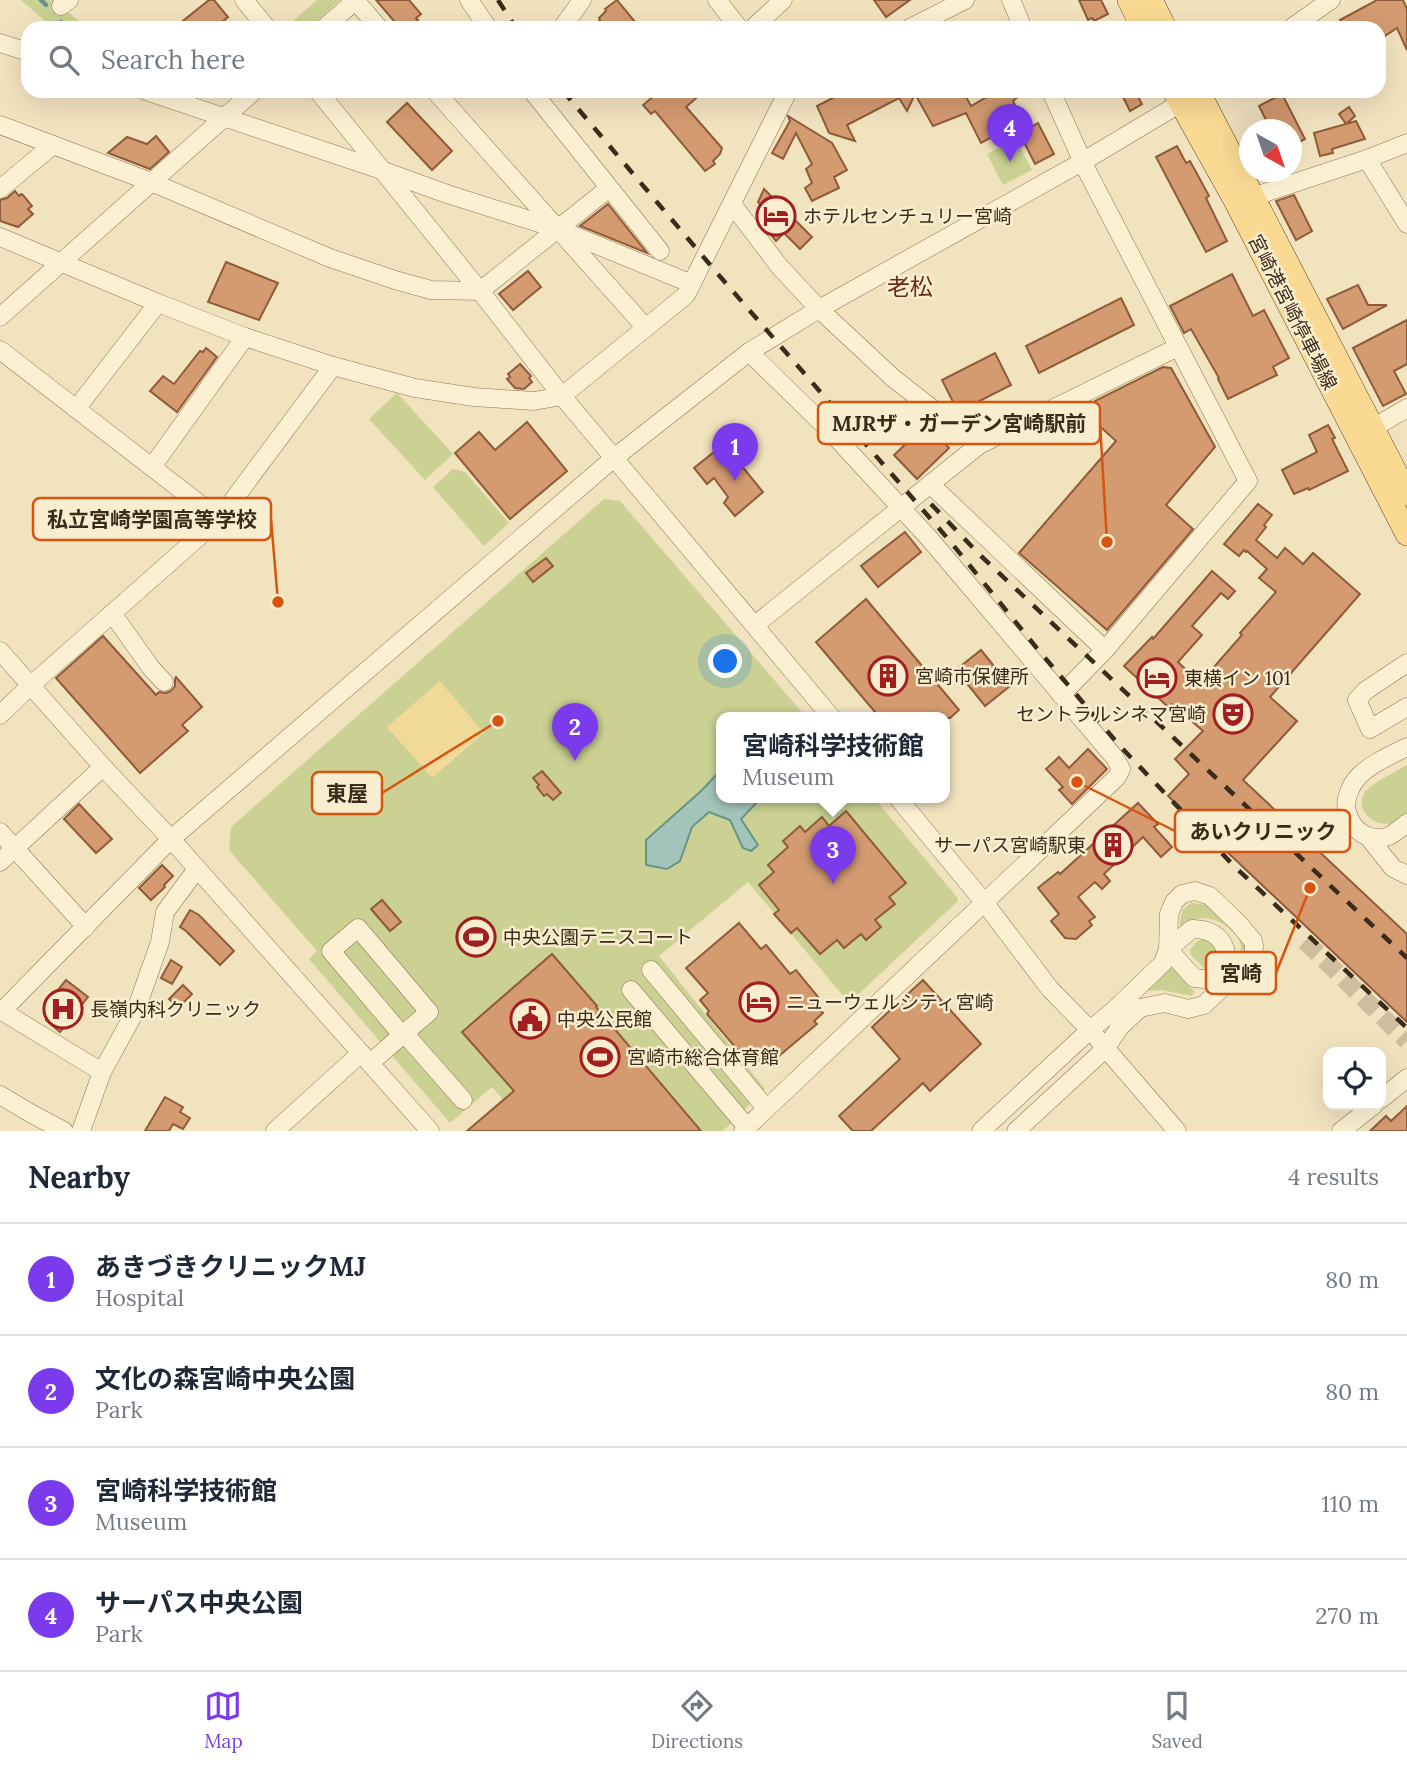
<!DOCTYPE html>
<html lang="en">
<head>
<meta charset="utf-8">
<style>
	body { margin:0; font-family:Lora,"Noto Sans JP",serif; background:#f2f2f3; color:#1f2937 }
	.controls { position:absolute; right:21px; bottom:21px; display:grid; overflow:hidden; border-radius:14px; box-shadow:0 7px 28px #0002 }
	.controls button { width:63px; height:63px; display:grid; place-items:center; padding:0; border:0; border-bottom:2px solid #e0e1e3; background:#fff; color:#1f2937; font:35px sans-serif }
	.compass { position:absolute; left:1239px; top:119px; width:63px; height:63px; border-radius:50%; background:#fff; box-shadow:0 7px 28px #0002; rotate:140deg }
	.you { position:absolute; left:726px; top:662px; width:24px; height:24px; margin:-18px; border:5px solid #fff; border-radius:50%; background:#1a73e8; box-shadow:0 0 0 10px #1a73e833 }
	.badge { display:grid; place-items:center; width:46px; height:46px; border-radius:50%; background:#7c3aed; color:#fff; font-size:23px; font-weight:700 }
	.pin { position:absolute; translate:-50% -58px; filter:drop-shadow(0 2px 4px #0008) }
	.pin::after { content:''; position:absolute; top:37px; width:24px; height:21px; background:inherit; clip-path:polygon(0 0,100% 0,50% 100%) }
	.popup { position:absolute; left:716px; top:712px; width:234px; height:91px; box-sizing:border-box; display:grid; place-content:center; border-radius:14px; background:#fff; filter:drop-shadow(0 2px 5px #0005); font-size:23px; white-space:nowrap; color:#747a83 }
	.popup b { font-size:26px; color:#1f2937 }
	.popup::after { content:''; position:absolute; left:50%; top:100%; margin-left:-14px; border:14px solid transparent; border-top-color:#fff }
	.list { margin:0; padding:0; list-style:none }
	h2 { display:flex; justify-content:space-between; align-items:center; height:91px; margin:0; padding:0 28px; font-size:30px }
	h2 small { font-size:23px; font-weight:400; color:#747a83 }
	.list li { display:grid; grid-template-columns:46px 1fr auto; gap:21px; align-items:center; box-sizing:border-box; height:112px; padding:0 28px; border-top:2px solid #e0e1e3 }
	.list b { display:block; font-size:26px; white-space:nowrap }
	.list p { margin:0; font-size:23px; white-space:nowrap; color:#747a83 }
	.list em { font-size:23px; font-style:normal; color:#747a83 }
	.icon { flex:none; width:38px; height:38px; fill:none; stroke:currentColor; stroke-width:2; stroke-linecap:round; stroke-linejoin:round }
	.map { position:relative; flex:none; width:1407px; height:1131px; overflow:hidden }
	.search { position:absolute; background:#fff; box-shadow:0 7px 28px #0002; left:21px; right:21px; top:21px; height:77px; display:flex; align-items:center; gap:18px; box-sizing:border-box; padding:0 24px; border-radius:21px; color:#747a83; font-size:26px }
	.sheet { height:539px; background:#fff }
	nav { display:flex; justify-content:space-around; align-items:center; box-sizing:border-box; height:98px; border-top:2px solid #e0e1e3; background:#fff; font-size:19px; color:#747a83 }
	nav a { display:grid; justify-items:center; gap:4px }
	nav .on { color:#7c3aed }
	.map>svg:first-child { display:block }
</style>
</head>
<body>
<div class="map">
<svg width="1407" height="1131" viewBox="0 0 1407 1131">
	<rect width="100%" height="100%" fill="#f2e3bf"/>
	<g fill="#cad192">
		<polygon points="21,0 54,0 87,28 53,28"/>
		<polygon points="317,0 340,0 309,28 285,28"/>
		<polygon points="1016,139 1032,170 1003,185 987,154"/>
		<polygon points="397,393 453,454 425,480 369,419"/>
		<polygon points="453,469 465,472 509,523 484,546 433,487"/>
		<polygon points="604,499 620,501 807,718 721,718 721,798 874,798 957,897 958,901 849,1003 748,882 659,956 765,1089 723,1131 531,1131 492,1087 450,1123 309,959 317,951 229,850 231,827"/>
		<path d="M1407,765V813C1402,818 1396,823 1388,824C1372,825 1354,808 1365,792C1371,784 1398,770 1407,765Z"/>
		<path d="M1191,903L1208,905L1245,941V951L1240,957C1240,957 1241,946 1241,946C1238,929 1210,913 1195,920C1190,923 1185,927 1180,931V921L1183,909Z"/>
		<polygon points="1208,939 1215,943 1223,958 1209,973 1191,955 1190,950 1197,941"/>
		<polygon points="1173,968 1194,991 1192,996 1162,990 1145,991 1168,969"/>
	</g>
	<polygon fill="#f1da99" points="440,681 484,733 432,778 387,727"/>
	<polygon fill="#a3c4ba" stroke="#699388" stroke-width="2" points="721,770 721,798 761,798 741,819 758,845 751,851 743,848 730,820 709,812 692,827 680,861 667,869 646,865 646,840 701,791"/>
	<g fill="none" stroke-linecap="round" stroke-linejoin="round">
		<g stroke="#699388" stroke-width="4.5">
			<polyline points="41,0 46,5"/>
			<polyline points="61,22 69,28"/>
		</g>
	</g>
	<g fill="#d49b71" stroke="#8f5b39" stroke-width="2">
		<polygon points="209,0 214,0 228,17 215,28 174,28"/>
		<polygon points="376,0 409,0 421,14 416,18 418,20 408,28 400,28"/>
		<polygon points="617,0 636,23 629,28 592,28 600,20 599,18 606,11 605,9"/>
		<polygon points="874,0 910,0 886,17"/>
		<polygon points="1079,0 1101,0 1108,14 1094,21 1092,18 1088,20"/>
		<polygon points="1377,0 1403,0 1407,9 1407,50 1397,28 1379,40 1379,28 1344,28 1340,20"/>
		<polygon points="660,91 704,91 686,107 722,148 720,154 713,161 715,164 705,171 655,111 651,114 643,105"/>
		<polygon points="846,91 956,91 959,95 964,93 971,106 997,91 1025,91 1013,101 1027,129 1038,123 1054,154 1035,164 1020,134 1008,135 1005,130 981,143 966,113 933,126 915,94 907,111 899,98 847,125 855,141 829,133 817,106"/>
		<polygon points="1120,91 1135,91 1142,104 1130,111"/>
		<polygon points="1282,94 1305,139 1292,146 1292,130 1271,130 1259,106"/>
		<polygon points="407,103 452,151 432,170 387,122"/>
		<polygon points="1349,107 1355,116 1346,124 1356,121 1365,139 1332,149 1333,153 1320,156 1314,133 1346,124 1339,114"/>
		<polygon points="788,116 832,143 847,170 834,177 839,188 812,201 805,188 812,183 806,169 812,164 796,133 783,159 772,153 790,121"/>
		<polygon points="156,136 169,152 150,169 108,153 127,137 147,144"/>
		<polygon points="1177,146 1186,163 1190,161 1209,196 1206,198 1227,241 1206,252 1156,157"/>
		<polygon points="764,189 812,237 800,249 784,233 776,241 758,219 766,210 758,202"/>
		<polygon points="15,191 19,196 21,194 23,195 32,206 28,209 33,214 18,227 0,221 0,200 7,198"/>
		<polygon points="1294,195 1312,231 1296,240 1276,201"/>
		<polygon points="608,204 647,253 580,226"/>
		<polygon points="226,262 278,283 259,320 208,302"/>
		<polygon points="528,271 541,287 513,310 499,294"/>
		<polygon points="1232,274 1253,316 1264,310 1289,358 1273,367 1277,375 1228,399 1218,379 1219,378 1191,329 1184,333 1170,306"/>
		<polygon points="1358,285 1368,305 1387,305 1343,329 1327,299"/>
		<polygon points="1121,298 1134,325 1039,373 1026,346"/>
		<polygon points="1407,320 1407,364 1394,371 1406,394 1383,406 1353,348"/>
		<polygon points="206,348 217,357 177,412 150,391 163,376 174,384 200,351 203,352"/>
		<polygon points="995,353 1011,385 958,412 942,380"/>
		<polygon points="520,364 531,376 529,378 532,382 524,389 515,388 507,379 510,377 508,374"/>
		<polygon points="1163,367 1171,368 1215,447 1166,505 1193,529 1107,630 1019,553 1116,441 1085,413 1095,401"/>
		<polygon points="930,421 938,430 935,433 949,448 917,479 894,455"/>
		<polygon points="527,422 567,471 510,519 455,453 479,432 495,450"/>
		<polygon points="1328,425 1335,438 1332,439 1348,471 1309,490 1308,488 1294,494 1282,470 1317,452 1309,435"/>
		<polygon points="724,444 763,492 735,516 724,503 728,497 714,478 707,484 694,468"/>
		<polygon points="1258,504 1272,515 1264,525 1266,527 1256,540 1277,558 1285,548 1303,564 1313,553 1360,594 1270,697 1297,721 1243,780 1407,934 1407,1022 1168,796 1189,774 1175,759 1203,731 1172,704 1168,707 1124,666 1152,637 1153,639 1212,571 1235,591 1228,599 1221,593 1192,626 1202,635 1178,662 1200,683 1242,635 1240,633 1276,592 1259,578 1267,569 1247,551 1246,552 1244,550 1239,556 1224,544"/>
		<polygon points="905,532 921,552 878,587 861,566"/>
		<polygon points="546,558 553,566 533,582 526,573"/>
		<polygon points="866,599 959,710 950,718 880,718 816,642"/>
		<polygon points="103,636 156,695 159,692 166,693 171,691 175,686 175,679 176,677 202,707 182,725 188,731 140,773 56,678"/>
		<polygon points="981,650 1010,686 985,706 956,670"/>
		<polygon points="1088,749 1107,769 1072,804 1059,790 1063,787 1046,769 1059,757 1069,768"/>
		<polygon points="542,771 561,793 553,800 547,794 544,796 537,787 539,785 533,778"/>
		<polygon points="1138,803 1158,824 1154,827 1172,847 1161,857 1143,837 1104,874 1110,881 1102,889 1095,882 1078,897 1095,917 1089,921 1092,925 1076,939 1065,938 1051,921 1059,914 1038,888 1058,872 1060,874"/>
		<polygon points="79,804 112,839 96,853 64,819"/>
		<polygon points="846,811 906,883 889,897 895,904 875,920 881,927 866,940 861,934 844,948 837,940 820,954 797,928 791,933 774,914 779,910 759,885 774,872 768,865 788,847 783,841 800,826 805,832 822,817 829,826"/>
		<polygon points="162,865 173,876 164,885 165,887 151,900 139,888"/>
		<polygon points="382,900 401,922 390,931 371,909"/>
		<polygon points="190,910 199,915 234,951 220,965 186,931 180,927"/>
		<polygon points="739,923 761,949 766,945 790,974 796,970 819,998 815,1005 823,1013 814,1021 817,1024 774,1060 769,1054 759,1063 753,1055 747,1061 707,1014 709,1011 700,1000 708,993 686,968"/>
		<polygon points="552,954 597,1006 596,1007 701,1131 467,1131 514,1091 462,1032"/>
		<polygon points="171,960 182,967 172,984 161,978"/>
		<polygon points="66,980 88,997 60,1032 46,1020 51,1013 46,1005"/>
		<polygon points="923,980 981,1044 930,1091 923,1083 871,1131 853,1131 839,1116 900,1059 872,1027"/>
		<polygon points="183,985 192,994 178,1008 169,999"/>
		<polygon points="165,1097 183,1107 180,1112 190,1118 183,1129 173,1124 169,1131 145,1131"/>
		<polygon points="1407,1106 1407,1131 1370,1131 1386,1116 1391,1121"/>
	</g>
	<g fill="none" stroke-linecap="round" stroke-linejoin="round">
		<polyline stroke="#cdbe9e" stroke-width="18" stroke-dasharray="18 9" stroke-linecap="butt" points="1305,941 1407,1041"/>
		<g stroke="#8d7355" stroke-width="19">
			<g id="minor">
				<polyline points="244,0 267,28"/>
				<polyline points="355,0 379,28"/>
				<polyline points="469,0 488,28"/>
				<polyline points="717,0 739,28"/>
				<polyline points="1011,0 1023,28"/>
				<polyline points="61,6 69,0"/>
				<polyline points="324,28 356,0"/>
				<polyline points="562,28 582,0"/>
				<polyline points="753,28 783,0"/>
				<polyline points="910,28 965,0"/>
				<polyline points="1291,28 1331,0"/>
				<polyline points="0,43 28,52"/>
				<polyline points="146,91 381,170 447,194 558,229 692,284"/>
				<polyline points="318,91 480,291 562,396 832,718"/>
				<polyline points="435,91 646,328"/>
				<polyline points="532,91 660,251"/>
				<polyline points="1051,91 1086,169 1248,481 1105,650 1061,695"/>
				<polyline points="0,125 151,182 330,258 395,280 431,290 480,291 609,188"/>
				<polyline points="1367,159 1407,224"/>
				<polyline points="0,189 53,145"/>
				<polyline points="1243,200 1367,159 1407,143"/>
				<polyline points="732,204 779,266 819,309 893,378 979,445"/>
				<polyline points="0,237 158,303 245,337 333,366 415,388 474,397 534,401 562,396 686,295 788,91"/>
				<polyline points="0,317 254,91"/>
				<polyline points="0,350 219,519"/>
				<polyline points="76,409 158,303"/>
				<polyline points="1363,434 1407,408"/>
				<polyline points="152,467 245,337"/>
				<polyline points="930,484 1105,650"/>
				<polyline points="112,613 151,668 164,682"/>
				<polyline points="755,625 979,445 1178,347"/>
				<polyline points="0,651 103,767 171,839 430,1131"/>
				<polyline points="1407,663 1365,691 1357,700 1370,729 1407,707"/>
				<polyline points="0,715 30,686 219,519 333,366"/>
				<path d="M1407,747C1391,755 1372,763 1359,776C1351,784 1344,799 1347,811C1351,830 1370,844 1389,836C1395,833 1402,827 1407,823"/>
				<polyline points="898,798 984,902 1050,989 1090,1030 1177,1131"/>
				<polyline points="0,832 86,927"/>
				<polyline points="1369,838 1393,868 1407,875"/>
				<polyline points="0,862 103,767"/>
				<path d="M1192,929C1215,929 1227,940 1227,964L1213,980L1194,978L1168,949Z"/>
				<polyline points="651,970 760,1101"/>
				<polyline points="631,990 741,1120"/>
				<polyline points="0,1010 102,1072"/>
				<polyline points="2,1011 171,839 614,458 749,352 819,309 1082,162 1189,98"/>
				<polyline points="404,1033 463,1100"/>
				<polyline points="370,1063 429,1012 358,928 331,951 402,1035"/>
				<polyline points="0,1095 32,1114 64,1131"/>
				<polyline points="1381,1099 1407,1078"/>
				<polyline points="81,1131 102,1072 136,1010 160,942 165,912 197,869"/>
				<polyline points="275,1131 361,1053"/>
				<polyline points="743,1131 1117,777 1121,769 1115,758 928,537 830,431 749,352"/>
				<polyline points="981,1131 1090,1030 1113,1011 1163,963 1168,949 1169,914 1174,902 1182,894 1195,891 1210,896 1239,924 1253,941 1254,946 1253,958 1204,1005 1188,1009 1165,1003 1140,1008 1120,1027 1105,1049 1016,1131"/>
				<polyline points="1341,1131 1374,1105"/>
			</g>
		</g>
		<g stroke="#5a412a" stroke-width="24">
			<g id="major">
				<polyline points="1129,0 1143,28"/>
				<polyline points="1151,0 1165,28"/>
				<polyline points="1174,91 1236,202 1407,534"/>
				<polyline points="1198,91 1407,494"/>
			</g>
		</g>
		<use href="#minor" stroke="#fcf0d3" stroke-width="18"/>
		<use href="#major" stroke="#fada93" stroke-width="23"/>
		<g stroke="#3b2b1b" stroke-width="4.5" stroke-dasharray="12 12" stroke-linecap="butt">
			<polyline points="498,0 516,28"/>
			<polyline points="563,91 717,273 949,540 1040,652 1120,746 1234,866 1407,1028"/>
			<polyline points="931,504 981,556 1407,958"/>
		</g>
	</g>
	<defs>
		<g id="hotel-ring" transform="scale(2.0125)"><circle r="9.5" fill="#f9edcf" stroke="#a21f1f" stroke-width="1.5"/><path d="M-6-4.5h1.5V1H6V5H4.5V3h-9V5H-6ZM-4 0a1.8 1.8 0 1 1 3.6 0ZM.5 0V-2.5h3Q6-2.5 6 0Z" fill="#a21f1f"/></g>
		<g id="building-ring" transform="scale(2.0125)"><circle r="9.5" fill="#f9edcf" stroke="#a21f1f" stroke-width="1.5"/><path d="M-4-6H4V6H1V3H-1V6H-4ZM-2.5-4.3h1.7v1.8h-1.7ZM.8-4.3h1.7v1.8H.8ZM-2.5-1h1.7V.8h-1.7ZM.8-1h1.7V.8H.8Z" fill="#a21f1f"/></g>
		<g id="theatre-ring" transform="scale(2.0125)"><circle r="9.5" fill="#f9edcf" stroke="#a21f1f" stroke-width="1.5"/><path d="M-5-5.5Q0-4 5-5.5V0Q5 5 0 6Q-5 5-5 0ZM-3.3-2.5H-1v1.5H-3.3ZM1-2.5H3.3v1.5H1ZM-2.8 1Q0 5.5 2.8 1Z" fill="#a21f1f"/></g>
		<g id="stadium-ring" transform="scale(2.0125)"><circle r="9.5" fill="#f9edcf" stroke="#a21f1f" stroke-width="1.5"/><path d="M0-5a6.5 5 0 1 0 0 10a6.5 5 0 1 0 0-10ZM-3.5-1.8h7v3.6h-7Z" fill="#a21f1f"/></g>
		<g id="hospital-ring" transform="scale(2.0125)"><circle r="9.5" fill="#f9edcf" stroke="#a21f1f" stroke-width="1.5"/><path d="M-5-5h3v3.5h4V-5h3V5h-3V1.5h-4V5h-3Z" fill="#a21f1f"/></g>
		<g id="civic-ring" transform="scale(2.0125)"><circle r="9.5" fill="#f9edcf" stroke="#a21f1f" stroke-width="1.5"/><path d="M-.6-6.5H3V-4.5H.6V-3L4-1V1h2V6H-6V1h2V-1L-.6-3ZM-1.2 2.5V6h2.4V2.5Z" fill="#a21f1f"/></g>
	</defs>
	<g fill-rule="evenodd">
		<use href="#hotel-ring" x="776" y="216"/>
		<use href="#building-ring" x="888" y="676"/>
		<use href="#hotel-ring" x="1157" y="678"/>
		<use href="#theatre-ring" x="1233" y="714"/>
		<use href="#building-ring" x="1113" y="845"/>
		<use href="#stadium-ring" x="476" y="937"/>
		<use href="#hotel-ring" x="759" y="1002"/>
		<use href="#hospital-ring" x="63" y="1009"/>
		<use href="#civic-ring" x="530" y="1019"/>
		<use href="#stadium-ring" x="600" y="1057"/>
	</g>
	<g text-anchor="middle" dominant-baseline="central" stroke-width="5" stroke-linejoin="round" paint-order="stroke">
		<g font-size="19" fill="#3b2b1b" stroke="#f9edcf" text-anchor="start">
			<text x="803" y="216">ホテルセンチュリー宮崎</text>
			<text x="915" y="676">宮崎市保健所</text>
			<text x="1184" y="678">東横イン 101</text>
			<text x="1206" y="714" text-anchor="end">セントラルシネマ宮崎</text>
			<text x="1086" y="845" text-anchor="end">サーパス宮崎駅東</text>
			<text x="503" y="937">中央公園テニスコート</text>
			<text x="786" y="1002">ニューウェルシティ宮崎</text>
			<text x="90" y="1009">長嶺内科クリニック</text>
			<text x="557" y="1019">中央公民館</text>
			<text x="627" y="1057">宮崎市総合体育館</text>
		</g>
		<g font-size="19" fill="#3b2b1b" stroke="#f9edcf">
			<text transform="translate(1293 312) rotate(63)">宮崎港宮崎停車場線</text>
		</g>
		<g font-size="23" fill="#6c2916" stroke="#f9edcf">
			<text x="910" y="286">老松</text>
		</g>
	</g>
	<path fill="none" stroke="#d7540e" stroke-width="2.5" d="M1107 542L1100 423M278 602L271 519M498 721L382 793M1077 782L1175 831M1310 888L1276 973"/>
	<g fill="#d7540e" stroke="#f9edcf" stroke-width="2.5">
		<circle cx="1107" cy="542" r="7"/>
		<circle cx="278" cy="602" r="7"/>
		<circle cx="498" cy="721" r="7"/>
		<circle cx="1077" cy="782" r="7"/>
		<circle cx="1310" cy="888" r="7"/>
	</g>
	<g fill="#f9edcf" stroke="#d7540e" stroke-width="2.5">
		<rect x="818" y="402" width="282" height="42" rx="7"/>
		<rect x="33" y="498" width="238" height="42" rx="7"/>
		<rect x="312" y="772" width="70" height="42" rx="7"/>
		<rect x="1175" y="810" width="175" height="42" rx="7"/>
		<rect x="1206" y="952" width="70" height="42" rx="7"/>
	</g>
	<g font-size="21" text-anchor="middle" font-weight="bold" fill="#3b2b1b">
		<text x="959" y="431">MJRザ・ガーデン宮崎駅前</text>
		<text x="152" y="527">私立宮崎学園高等学校</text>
		<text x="347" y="801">東屋</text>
		<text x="1263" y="839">あいクリニック</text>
		<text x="1241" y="981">宮崎</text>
	</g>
</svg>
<div class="controls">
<button><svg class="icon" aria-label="locate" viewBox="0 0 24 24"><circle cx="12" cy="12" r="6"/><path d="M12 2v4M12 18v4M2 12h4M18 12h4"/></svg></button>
</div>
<svg class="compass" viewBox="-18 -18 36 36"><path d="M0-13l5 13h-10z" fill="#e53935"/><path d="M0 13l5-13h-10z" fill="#747a83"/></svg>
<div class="you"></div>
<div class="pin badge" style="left:735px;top:481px">1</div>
<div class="pin badge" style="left:575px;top:761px">2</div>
<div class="pin badge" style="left:833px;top:884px">3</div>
<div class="popup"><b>宮崎科学技術館</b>Museum</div>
<div class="pin badge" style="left:1010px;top:162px">4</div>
<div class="search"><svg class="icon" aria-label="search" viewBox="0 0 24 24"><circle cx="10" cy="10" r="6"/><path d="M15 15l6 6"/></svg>Search here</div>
</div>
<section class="sheet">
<h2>Nearby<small>4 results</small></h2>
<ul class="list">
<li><span class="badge">1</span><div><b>あきづきクリニックMJ</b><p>Hospital</p></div><em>80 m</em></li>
<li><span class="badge">2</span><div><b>文化の森宮崎中央公園</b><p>Park</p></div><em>80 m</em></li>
<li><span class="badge">3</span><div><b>宮崎科学技術館</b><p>Museum</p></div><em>110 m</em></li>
<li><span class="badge">4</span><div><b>サーパス中央公園</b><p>Park</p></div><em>270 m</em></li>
</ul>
</section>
<nav>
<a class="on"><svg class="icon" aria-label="map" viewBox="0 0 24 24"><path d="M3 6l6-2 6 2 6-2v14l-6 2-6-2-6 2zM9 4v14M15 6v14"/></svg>Map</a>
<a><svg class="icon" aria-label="directions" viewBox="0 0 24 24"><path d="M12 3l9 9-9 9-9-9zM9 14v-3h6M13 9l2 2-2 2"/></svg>Directions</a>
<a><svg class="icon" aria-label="saved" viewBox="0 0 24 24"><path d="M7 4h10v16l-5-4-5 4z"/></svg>Saved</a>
</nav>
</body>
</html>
